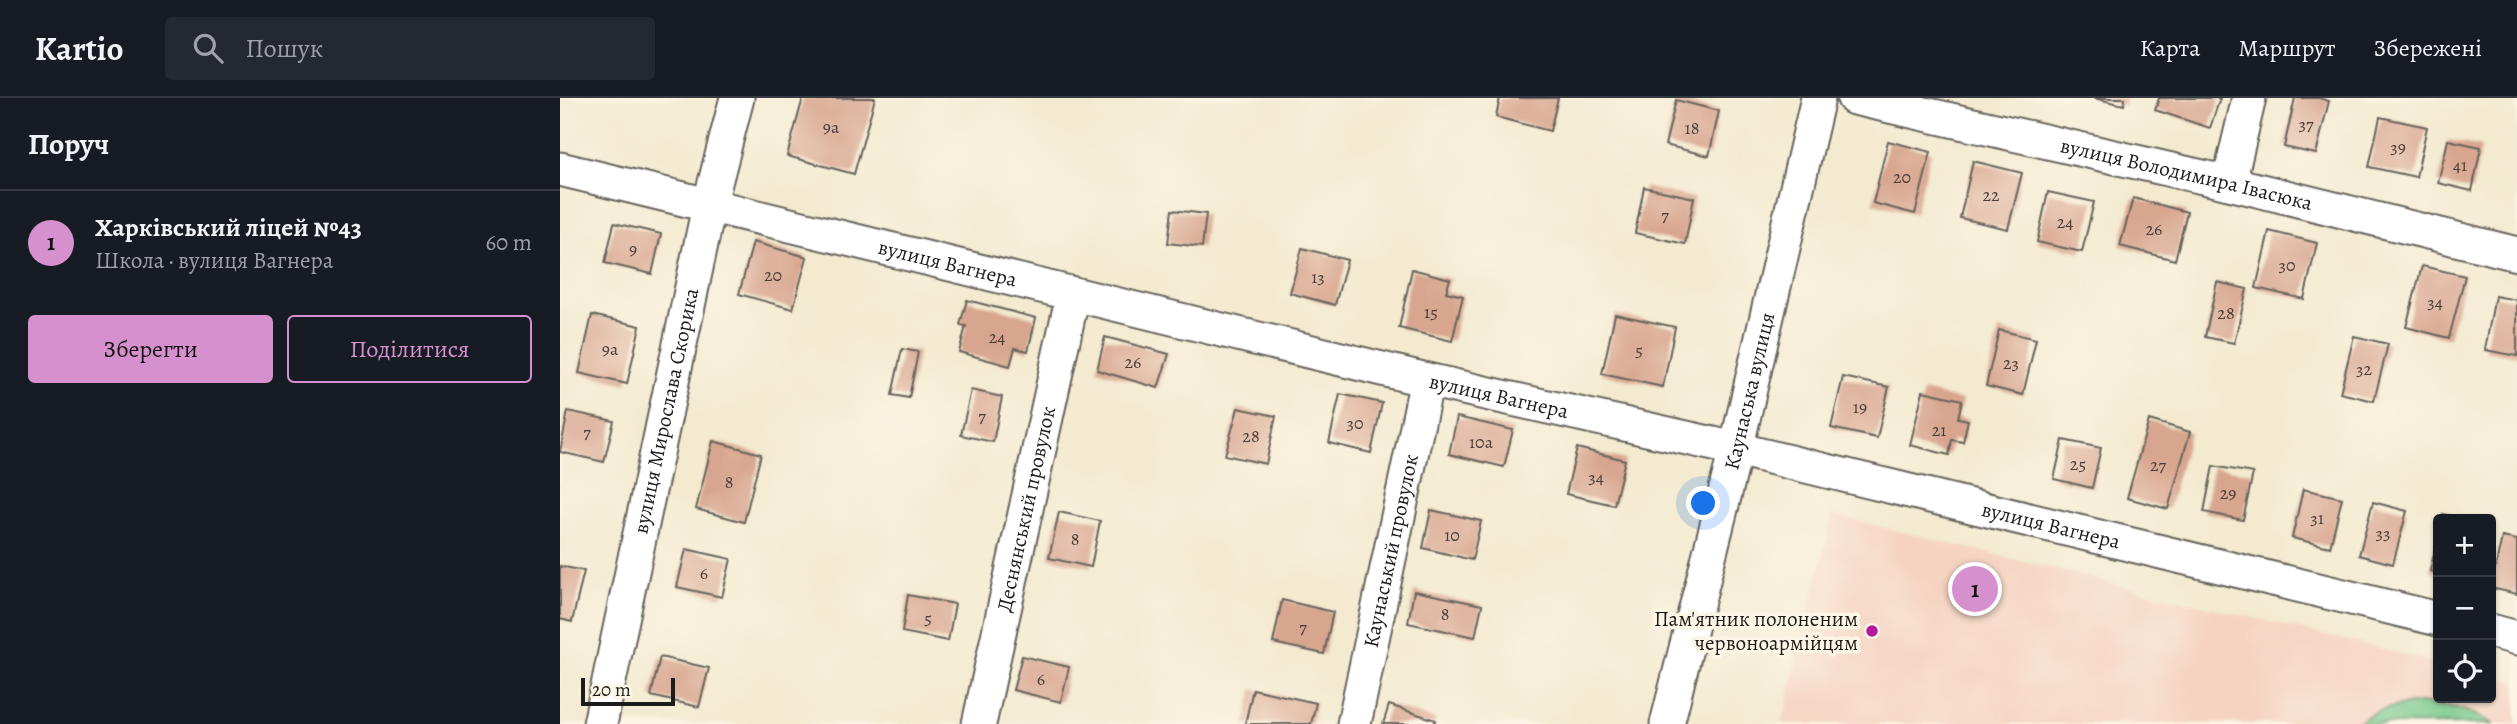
<!DOCTYPE html>
<html lang="uk">
<head>
<meta charset="utf-8">
<style>
	body { margin:0; font-family:Alegreya,serif; background:#242831; color:#f1f3f6 }
	.controls { position:absolute; right:21px; bottom:21px; display:grid; overflow:hidden; border-radius:7px; box-shadow:0 2px 5px #0004 }
	.controls button { width:63px; height:63px; display:grid; place-items:center; padding:0; border:0; border-bottom:2px solid #363941; background:#171b24; color:#f1f3f6; font:35px sans-serif }
	.scale { position:absolute; left:21px; bottom:18px; width:94px; box-sizing:border-box; padding-left:7px; border:4px solid #1c1c1c; border-top:0; font-size:19px; line-height:24px; white-space:nowrap; color:#1c1c1c; -webkit-text-stroke:5px #fcf5e5; paint-order:stroke }
	.you { position:absolute; left:1144px; top:406px; width:24px; height:24px; margin:-18px; border:5px solid #fff; border-radius:50%; background:#1a73e8; box-shadow:0 0 0 10px #1a73e833 }
	.badge { display:grid; place-items:center; width:46px; height:46px; border-radius:50%; background:#d690ce; color:#111; font-size:23px; font-weight:700 }
	.pin { position:absolute; translate:-50% -50%; border:4px solid #fff; box-shadow:0 2px 7px #0006 }
	.list { margin:0; padding:0; list-style:none }
	h2 { display:flex; justify-content:space-between; align-items:center; height:91px; margin:0; padding:0 28px; font-size:30px }
	h2 small { font-size:23px; font-weight:400; color:#9ea1a6 }
	.list li { display:grid; grid-template-columns:46px 1fr auto; gap:21px; align-items:center; box-sizing:border-box; height:105px; padding:0 28px; border-top:2px solid #363941 }
	.list b { display:block; font-size:26px; white-space:nowrap }
	.list p { margin:0; font-size:23px; white-space:nowrap; color:#9ea1a6 }
	.list em { font-size:23px; font-style:normal; color:#9ea1a6 }
	.actions { display:flex; gap:14px; padding:21px 28px }
	.actions a { flex:1; padding:16px 0; border:2px solid #d690ce; border-radius:7px; text-align:center; font-size:24px; color:#d690ce }
	.actions .main { background:#d690ce; color:#111 }
	.icon { flex:none; width:38px; height:38px; fill:none; stroke:currentColor; stroke-width:2; stroke-linecap:round; stroke-linejoin:round }
	.map { position:relative; flex:none; width:1957px; height:626px; overflow:hidden }
	header { display:flex; align-items:center; gap:42px; box-sizing:border-box; height:98px; padding:0 35px; background:#171b24; border-bottom:2px solid #363941 }
	header strong { font-size:33px }
	nav { display:flex; gap:38px; margin-inline-start:auto; font-size:24px }
	.search { width:490px; height:63px; background:#242831; display:flex; align-items:center; gap:18px; box-sizing:border-box; padding:0 24px; border-radius:7px; color:#9ea1a6; font-size:26px }
	main { display:flex }
	aside { flex:1; background:#171b24 }
	.map>svg:first-child { display:block }
</style>
</head>
<body>
<header>
<strong>Kartio</strong>
<div class="search"><svg class="icon" aria-label="search" viewBox="0 0 24 24"><circle cx="10" cy="10" r="6"/><path d="M15 15l6 6"/></svg>Пошук</div>
<nav><a>Карта</a><a>Маршрут</a><a>Збережені</a></nav>
</header>
<main>
<aside>
<h2>Поруч<small></small></h2>
<ul class="list">
<li><span class="badge">1</span><div><b>Харківський ліцей №43</b><p>Школа · вулиця Вагнера</p></div><em>60 m</em></li>
</ul>
<div class="actions"><a class="main">Зберегти</a><a>Поділитися</a></div>
</aside>
<div class="map">
<svg width="1957" height="626" viewBox="0 0 1957 626">
	<rect width="100%" height="100%" fill="#fcf5e5"/>
	<filter id="ink" filterUnits="userSpaceOnUse"><feTurbulence type="fractalNoise" baseFrequency=".0143" numOctaves="2"/><feDisplacementMap in="SourceGraphic" scale="14" xChannelSelector="R" yChannelSelector="G"/><feConvolveMatrix kernelMatrix="1 2 1 2 8 2 1 2 1" color-interpolation-filters="sRGB"/></filter>
	<filter id="wash" filterUnits="userSpaceOnUse"><feTurbulence type="fractalNoise" baseFrequency=".00686" numOctaves="4" result="noise"/><feDisplacementMap in="SourceGraphic" scale="28" xChannelSelector="R" yChannelSelector="G"/><feGaussianBlur stdDeviation="1.57" result="paint"/><feColorMatrix in="noise" values="0 0 0 0 0 0 0 0 0 0 0 0 0 0 0 0 0 1.4 0 .05"/><feComposite in="paint" operator="in"/></filter>
	<g filter="url(#wash)">
		<rect width="100%" height="100%" fill="#f3ead0"/>
		<polygon fill="#f5d3c1" points="1273,417 1878,565 1878,600 1931,600 1931,578 1957,584 1957,626 1222,626"/>
		<path fill="#75c88b" stroke="#487254" stroke-width="2" d="M1860,605C1887,607 1910,611 1933,626H1797C1813,610 1840,608 1860,605Z"/>
		<g id="blocks">
			<g fill="#d8a58f">
				<polygon points="243,0 315,0 294,76 227,58"/>
				<polygon points="940,0 998,0 990,33 936,19"/>
				<polygon points="1533,0 1565,0 1564,7"/>
				<polygon points="1599,0 1660,0 1650,30 1595,12"/>
				<polygon points="1735,0 1758,0 1769,3 1756,56 1724,49"/>
				<polygon points="1116,2 1159,13 1149,58 1105,47"/>
				<polygon points="1820,19 1867,29 1856,79 1809,69"/>
				<polygon points="1888,42 1921,49 1912,93 1878,85"/>
				<polygon points="1328,43 1371,54 1355,116 1313,105"/>
				<polygon points="1413,63 1462,75 1448,131 1400,120"/>
				<polygon points="1084,89 1134,100 1125,146 1075,135"/>
				<polygon points="1488,94 1534,104 1522,154 1477,144"/>
				<polygon points="1573,100 1627,114 1615,162 1560,148"/>
				<polygon points="612,112 646,116 642,149 608,145"/>
				<polygon points="54,125 101,136 92,176 45,165"/>
				<polygon points="1709,133 1757,145 1744,201 1696,190"/>
				<polygon points="193,144 247,159 233,211 179,196"/>
				<polygon points="742,150 787,162 775,207 730,195"/>
				<polygon points="1862,168 1905,178 1889,240 1846,229"/>
				<polygon points="852,171 890,181 886,194 903,198 892,243 839,230"/>
				<polygon points="1657,184 1687,191 1674,245 1645,239"/>
				<polygon points="1935,198 1957,202 1957,258 1925,252"/>
				<polygon points="407,202 476,220 468,253 455,250 450,268 399,254 406,228 400,227"/>
				<polygon points="1055,216 1115,229 1103,289 1042,276"/>
				<polygon points="32,217 80,228 67,286 19,275"/>
				<polygon points="1439,232 1476,241 1463,297 1426,288"/>
				<polygon points="1794,238 1828,246 1814,303 1780,295"/>
				<polygon points="545,239 609,256 598,290 537,272"/>
				<polygon points="342,251 358,254 349,300 332,297"/>
				<polygon points="1283,279 1329,289 1317,340 1271,330"/>
				<polygon points="411,292 442,299 433,344 401,337"/>
				<polygon points="1363,293 1402,302 1398,320 1408,322 1403,344 1392,342 1389,357 1350,347"/>
				<polygon points="780,296 822,305 811,355 769,345"/>
				<polygon points="678,310 716,318 706,366 665,357"/>
				<polygon points="8,313 54,323 44,364 0,354"/>
				<polygon points="897,319 953,332 944,369 889,356"/>
				<polygon points="1589,322 1630,334 1608,411 1567,400"/>
				<polygon points="1503,342 1541,350 1532,390 1494,381"/>
				<polygon points="153,343 201,356 184,424 136,411"/>
				<polygon points="1017,350 1065,362 1054,407 1006,396"/>
				<polygon points="1653,368 1693,375 1683,422 1644,414"/>
				<polygon points="1743,391 1782,400 1770,449 1732,440"/>
				<polygon points="1813,404 1847,413 1833,466 1799,457"/>
				<polygon points="871,412 921,423 912,462 863,450"/>
				<polygon points="499,414 540,423 531,469 489,460"/>
				<polygon points="1883,416 1899,420 1899,421 1882,421"/>
				<polygon points="1942,439 1957,442 1957,496 1931,490"/>
				<polygon points="1877,442 1878,442 1878,475 1870,473"/>
				<polygon points="126,451 171,461 162,499 117,489"/>
				<polygon points="0,468 24,473 12,524 0,521"/>
				<polygon points="854,493 922,507 915,539 848,525"/>
				<polygon points="348,497 395,506 388,543 342,534"/>
				<polygon points="722,502 773,514 764,556 713,545"/>
				<polygon points="462,558 509,569 501,604 453,592"/>
				<polygon points="100,559 149,570 139,609 91,598"/>
				<polygon points="693,591 756,605 751,626 685,626"/>
				<polygon points="829,607 876,622 874,626 823,626"/>
			</g>
		</g>
	</g>
	<g filter="url(#ink)">
		<use href="#blocks" fill-opacity="0" stroke="#67645b" stroke-width="2"/>
		<g fill="none" stroke-linecap="round" stroke-linejoin="round">
			<g stroke="#67645b" stroke-width="37">
				<g id="minor">
					<path id="s1" d="M1294,0L1669,85L1957,156"/>
					<path id="s2" d="M0,71L867,282L1176,351L1878,521"/>
					<polyline points="1669,85 1689,0"/>
					<polyline points="1931,533 1957,540"/>
					<path id="s3" d="M40,626L149,108L177,0"/>
					<path id="s4" d="M419,626L513,196"/>
					<path id="s5" d="M794,626L867,282"/>
					<path id="s6" d="M1107,626L1176,351L1258,0"/>
				</g>
			</g>
			<use href="#minor" stroke="#fff" stroke-width="33"/>
		</g>
	</g>
	<circle fill="#b5179e" stroke="#fcf5e5" stroke-width="2.5" cx="1312" cy="533" r="7"/>
	<g text-anchor="middle" dominant-baseline="central" stroke-width="7" stroke-linejoin="round" paint-order="stroke">
		<g font-size="18" fill="#4b3e39">
			<text x="1746" y="26">37</text>
			<text x="271" y="29">9а</text>
			<text x="1132" y="30">18</text>
			<text x="1838" y="49">39</text>
			<text x="1900" y="67">41</text>
			<text x="1342" y="79">20</text>
			<text x="1431" y="97">22</text>
			<text x="1105" y="117">7</text>
			<text x="1505" y="124">24</text>
			<text x="1594" y="131">26</text>
			<text x="73" y="151">9</text>
			<text x="1727" y="167">30</text>
			<text x="213" y="177">20</text>
			<text x="758" y="179">13</text>
			<text x="1875" y="204">34</text>
			<text x="871" y="214">15</text>
			<text x="1666" y="215">28</text>
			<text x="437" y="239">24</text>
			<text x="50" y="251">9а</text>
			<text x="1079" y="252">5</text>
			<text x="573" y="264">26</text>
			<text x="1451" y="265">23</text>
			<text x="1804" y="271">32</text>
			<text x="1300" y="309">19</text>
			<text x="422" y="318">7</text>
			<text x="795" y="325">30</text>
			<text x="1379" y="332">21</text>
			<text x="27" y="334">7</text>
			<text x="691" y="338">28</text>
			<text x="921" y="344">10а</text>
			<text x="1518" y="366">25</text>
			<text x="1598" y="367">27</text>
			<text x="1036" y="379">34</text>
			<text x="169" y="384">8</text>
			<text x="1668" y="395">29</text>
			<text x="1757" y="420">31</text>
			<text x="1823" y="435">33</text>
			<text x="892" y="437">10</text>
			<text x="515" y="441">8</text>
			<text x="144" y="475">6</text>
			<text x="885" y="516">8</text>
			<text x="368" y="520">5</text>
			<text x="743" y="529">7</text>
			<text x="481" y="581">6</text>
		</g>
		<g font-size="21" fill="#1c1c1c" stroke="#fcf5e5">
			<text stroke="none"><textPath href="#s1" startOffset="341">вулиця Володимира Івасюка</textPath></text>
			<text stroke="none"><textPath href="#s2" startOffset="399">вулиця Вагнера</textPath></text>
			<text stroke="none"><textPath href="#s6" startOffset="343">Каунаська вулиця</textPath></text>
			<text stroke="none"><textPath href="#s2" startOffset="966">вулиця Вагнера</textPath></text>
			<text stroke="none"><textPath href="#s3" startOffset="320">вулиця Мирослава Скорика</textPath></text>
			<text stroke="none"><textPath href="#s4" startOffset="220">Деснянський провулок</textPath></text>
			<text stroke="none"><textPath href="#s2" startOffset="1533">вулиця Вагнера</textPath></text>
			<text stroke="none"><textPath href="#s5" startOffset="177">Каунаський провулок</textPath></text>
		</g>
		<g font-size="21" fill="#1c1c1c" stroke="#fcf5e5" text-anchor="end">
			<text x="1298" y="521">Пам'ятник полоненим<tspan x="1298" dy="24">червоноармійцям</tspan></text>
		</g>
	</g>
</svg>
<div class="controls">
<button>+</button>
<button>−</button>
<button><svg class="icon" aria-label="locate" viewBox="0 0 24 24"><circle cx="12" cy="12" r="6"/><path d="M12 2v4M12 18v4M2 12h4M18 12h4"/></svg></button>
</div>
<div class="scale">20 m</div>
<div class="you"></div>
<div class="pin badge" style="left:1415px;top:491px">1</div>
</div>
</main>
</body>
</html>
